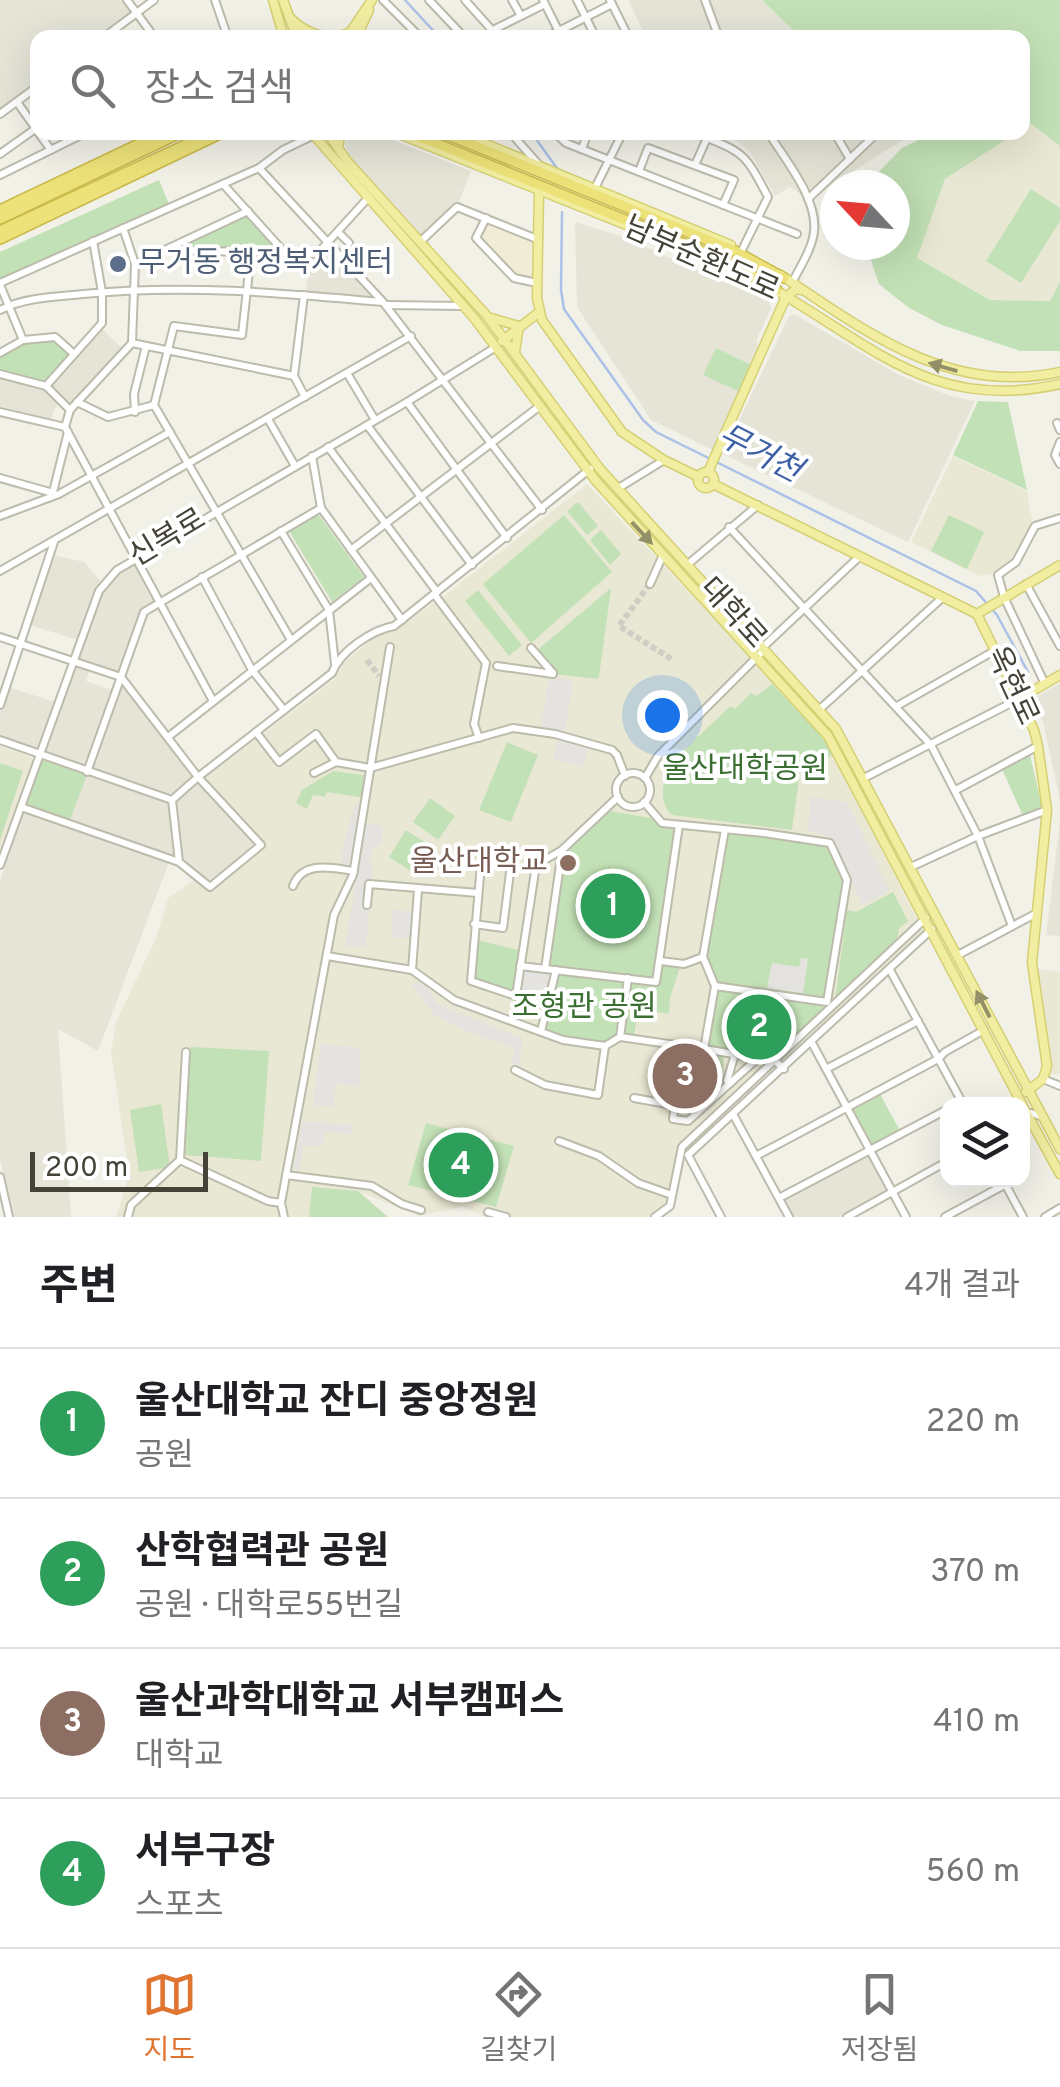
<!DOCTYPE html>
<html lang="ko">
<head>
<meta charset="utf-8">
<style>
	body { margin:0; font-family:Overpass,"Noto Sans KR",sans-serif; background:#f6f6f6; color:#202124 }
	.controls { position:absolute; right:30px; bottom:30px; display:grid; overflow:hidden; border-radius:20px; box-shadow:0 10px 40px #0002 }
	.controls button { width:90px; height:90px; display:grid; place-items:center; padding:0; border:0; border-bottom:2px solid #e0e0e0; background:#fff; color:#202124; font:50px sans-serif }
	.compass { position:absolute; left:820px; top:170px; width:90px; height:90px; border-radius:50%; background:#fff; box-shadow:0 10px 40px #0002; rotate:296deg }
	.scale { position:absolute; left:30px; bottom:25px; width:178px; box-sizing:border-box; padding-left:10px; border:5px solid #454338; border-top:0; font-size:28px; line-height:35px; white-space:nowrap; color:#454338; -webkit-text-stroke:8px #fff; paint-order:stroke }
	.you { position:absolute; left:662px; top:715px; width:35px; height:35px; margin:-25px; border:8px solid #fff; border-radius:50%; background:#1a73e8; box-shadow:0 0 0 15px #1a73e833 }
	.badge { display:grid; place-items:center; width:65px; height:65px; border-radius:50%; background:#e07531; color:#fff; font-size:32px; font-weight:700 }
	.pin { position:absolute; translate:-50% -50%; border:5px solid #fff; box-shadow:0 2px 10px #0006 }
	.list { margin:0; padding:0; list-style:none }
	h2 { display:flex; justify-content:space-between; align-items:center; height:130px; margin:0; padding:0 40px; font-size:42px }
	h2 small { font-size:32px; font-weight:400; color:#757577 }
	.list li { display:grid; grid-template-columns:65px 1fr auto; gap:30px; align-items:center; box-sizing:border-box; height:150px; padding:0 40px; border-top:2px solid #e0e0e0 }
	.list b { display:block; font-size:38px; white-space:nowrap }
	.list p { margin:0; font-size:32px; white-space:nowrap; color:#757577 }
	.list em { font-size:32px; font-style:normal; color:#757577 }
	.icon { flex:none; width:55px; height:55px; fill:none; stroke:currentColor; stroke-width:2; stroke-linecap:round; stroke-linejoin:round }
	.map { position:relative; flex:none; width:1060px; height:1217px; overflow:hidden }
	.search { position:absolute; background:#fff; box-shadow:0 10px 40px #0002; left:30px; right:30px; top:30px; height:110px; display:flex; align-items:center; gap:25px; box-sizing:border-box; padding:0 35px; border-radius:20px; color:#757577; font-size:38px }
	.sheet { height:730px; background:#fff }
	nav { display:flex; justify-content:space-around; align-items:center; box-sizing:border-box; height:140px; border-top:2px solid #e0e0e0; background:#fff; font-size:28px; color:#757577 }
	nav a { display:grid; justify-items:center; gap:5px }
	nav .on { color:#e07531 }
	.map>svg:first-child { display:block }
</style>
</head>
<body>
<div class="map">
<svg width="1060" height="1217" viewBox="0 0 1060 1217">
	<rect width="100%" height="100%" fill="#f2f1e8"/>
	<g fill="#e5e4d7">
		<polygon points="0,0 127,0 137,13 103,37 38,38 37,86 0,114"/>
		<polygon points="628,0 762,0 800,37 646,37"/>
		<polygon points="895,132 903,140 808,199 790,187 775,196 750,152 727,133"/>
		<polygon points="350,133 375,133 471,171 458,204 422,237 350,158 345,144"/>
		<polygon points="575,222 627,238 690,267 732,281 768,300 771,308 757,339 758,351 713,450 651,420 577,307"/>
		<polygon points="328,242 383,302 306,295 310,254 317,253"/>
		<polygon points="794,314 899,375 950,396 975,401 908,542 723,454 789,316"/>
		<polygon points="101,328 122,348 70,405 49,385"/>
		<polygon points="0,375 44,387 59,402 53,412 52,421 0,410"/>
		<polygon points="53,555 84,562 101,582 78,640 30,625"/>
		<polygon points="135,562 154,601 142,609 121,668 118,672 81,660 79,657 102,593 120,571"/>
		<polygon points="79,667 90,669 86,681 114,691 87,768 42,753 73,670"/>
		<polygon points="121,680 198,781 258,844 211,883 180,859 69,822"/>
		<polygon points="1060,683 1060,800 1043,722 1031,700"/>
		<polygon points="8,687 55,702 38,752 0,737 0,713"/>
		<polygon points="24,810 169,862 98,1051 58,1029 71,1217 14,1217 0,1160 0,881"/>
		<polygon points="1060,821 1060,936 1046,935"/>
		<polygon points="869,1153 887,1193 843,1217 792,1217 782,1199"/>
	</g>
	<polygon fill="#f1ecd6" points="486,222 536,245 535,280 513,275 479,239"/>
	<g fill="#e9e8d4">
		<polygon points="1030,123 1060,146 1060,282 1050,301 990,300 917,258 945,179 1016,133 1022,132 1023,128"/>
		<polygon points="953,456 1027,491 1033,525 1014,560 997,573 979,576 911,542"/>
		<polygon points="587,484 822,733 924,933 686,1148 674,1207 661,1217 486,1217 463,1207 419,1216 358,1191 312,1188 309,1217 116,1217 129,1175 111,1052 116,1022 156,938 168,898 195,880 211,892 266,846 205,778 335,679 344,661 382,632 397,629 445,595"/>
		<polygon points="0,746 31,757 33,762 0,848"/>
		<polygon points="1036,969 1060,972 1060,1074 1048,1074"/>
	</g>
	<g fill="#c3e1b6">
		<polygon points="762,0 1060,0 1060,146 1030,123 1023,128 1022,38 800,37"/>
		<polygon points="932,133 1016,133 945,179 917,258 990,300 1050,301 1060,282 1060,351 1020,351 942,325 909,308 879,284 866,245 895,245 895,185 866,185 902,148"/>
		<polygon points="159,180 169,204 0,281 0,252"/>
		<polygon points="1031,189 1060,208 1060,221 1021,283 986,261"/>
		<polygon points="248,211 286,254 170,250"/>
		<polygon points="54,339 71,353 45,383 0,372 0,356 26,343"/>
		<polygon points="716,348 753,366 740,392 703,375"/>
		<polygon points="978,401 1008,402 1027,490 953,455"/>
		<polygon points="578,502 598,526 587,535 567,511"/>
		<polygon points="318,514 364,577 332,602 289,531"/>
		<polygon points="564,515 612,572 531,643 483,584"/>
		<polygon points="949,515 984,532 967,569 931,551"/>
		<polygon points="601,530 621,554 610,565 590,540"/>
		<polygon points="611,588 599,677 597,679 553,674 535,652"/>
		<polygon points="478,590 522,645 509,656 465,601"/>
		<path d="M772,684L820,734L833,755L800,771L792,830L672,815C660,806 661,784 668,771C679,752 714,722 731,706L735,709L751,693L757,696Z"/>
		<polygon points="507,742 538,755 511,822 479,810"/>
		<polygon points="1030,755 1043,811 1024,818 1002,769"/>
		<polygon points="42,760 87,775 69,822 26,805"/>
		<polygon points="0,763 23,771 0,840"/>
		<polygon points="333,771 369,776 365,798 327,792 325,797 313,795 307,809 296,803 302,790"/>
		<polygon points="430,798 455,816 438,840 413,822"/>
		<path d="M604,810L650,818L654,814L662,823L679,825L660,964L680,967L670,998L669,1014L638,1009L634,1035L623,1034L626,978L619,1036C596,1049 566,1039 543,1030L545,969L562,850Z"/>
		<polygon points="406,830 434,848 417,875 389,857"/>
		<polygon points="727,833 829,845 845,880 825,998 716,984 706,959"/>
		<polygon points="893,892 908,921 899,928 897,942 835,999 847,910 856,912"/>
		<polygon points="473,939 523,951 516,996 471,981"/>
		<polygon points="717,990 800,1001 826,1008 775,1058 708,1047"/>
		<polygon points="190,1047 269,1051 261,1161 185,1155"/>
		<polygon points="673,1049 724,1057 719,1094 701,1110 665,1104"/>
		<polygon points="880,1094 900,1131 871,1147 850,1109"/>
		<polygon points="161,1104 170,1167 139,1172 130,1110"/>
		<polygon points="426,1123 514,1146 496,1207 408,1185"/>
		<polygon points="312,1187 358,1191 388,1217 309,1217"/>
	</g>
	<g fill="#e4e3df">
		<polygon points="549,677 573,680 565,731 541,727"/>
		<polygon points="557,739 588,744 584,766 553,760"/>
		<polygon points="811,797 847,802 890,891 862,905 831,838 808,830"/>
		<polygon points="359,801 370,802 366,823 383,826 381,843 372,850 369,861 373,862 366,948 345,946 357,877 338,874 351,813"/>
		<polygon points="393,910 413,912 410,938 391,937"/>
		<polygon points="801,958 808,959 803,993 767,988 772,963 799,967"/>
		<polygon points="525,962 555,967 546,1003 519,995"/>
		<polygon points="422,980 437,1004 522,1038 520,1066 512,1064 514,1047 470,1033 434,1015 411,984"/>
		<polygon points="321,1044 361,1048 359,1087 336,1083 333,1107 313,1105"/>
		<polygon points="302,1121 352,1125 351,1134 325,1132 322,1147 303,1146 300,1170 293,1170"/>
	</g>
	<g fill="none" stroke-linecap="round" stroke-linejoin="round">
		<g stroke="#acc1e7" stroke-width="2.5">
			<polyline points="405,0 440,38"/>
			<polyline points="531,132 559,171"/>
			<polyline points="562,212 561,290 564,309 643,420 656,432 976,591 997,615 1028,672"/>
		</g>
		<g stroke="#cfcec5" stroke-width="6" stroke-dasharray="6 3" stroke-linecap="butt">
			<polyline points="650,584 619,626 673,660"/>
			<polyline points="367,660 379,676"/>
		</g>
		<g stroke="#bcbbac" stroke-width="10">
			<g id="minor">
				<polyline points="127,0 155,38"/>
				<polyline points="215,0 228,38"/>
				<polyline points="383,0 421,38"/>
				<polyline points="429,0 465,38"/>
				<polyline points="465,0 499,38"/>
				<polyline points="512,0 521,16"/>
				<polyline points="543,0 562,38"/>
				<polyline points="577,0 596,38"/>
				<polyline points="610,0 629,38"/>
				<polyline points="705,0 719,38"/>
				<polyline points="493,30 545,4"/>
				<polyline points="103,38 154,0"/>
				<polyline points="545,38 612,4"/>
				<polyline points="17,102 36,129"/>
				<polyline points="0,114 38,86"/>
				<polyline points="38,132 51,150"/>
				<polyline points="510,132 539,165"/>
				<polyline points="554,132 566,143 797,234"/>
				<path d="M693,132C743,153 743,149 768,197L742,250"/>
				<path d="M768,132C785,160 818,198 814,232C812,249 800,267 792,283"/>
				<polyline points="834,132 850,159"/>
				<polyline points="582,149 588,132"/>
				<polyline points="0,154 38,127"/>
				<polyline points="695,165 707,138"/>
				<polyline points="259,168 383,302 542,510"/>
				<polyline points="639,171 648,148 734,180 723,205"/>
				<polyline points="0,175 87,132"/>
				<polyline points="223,184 286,254"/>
				<polyline points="595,188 623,132"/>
				<polyline points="808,199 875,135"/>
				<polyline points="486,218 476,238 514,278 537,283"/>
				<polyline points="123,228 135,264 132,343"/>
				<polyline points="338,232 349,243"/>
				<polyline points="421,241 457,207 537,239"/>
				<polyline points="170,250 317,254 368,198"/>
				<polyline points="251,253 242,335 174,326 154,405 291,640"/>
				<polyline points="135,264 248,211"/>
				<polyline points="0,283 259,168 283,150 312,136"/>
				<polyline points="0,285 23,340"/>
				<polyline points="386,305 463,306"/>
				<path d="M0,310C26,297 55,297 83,294C183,284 282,293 382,302"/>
				<polyline points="0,353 23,340 55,337 74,354"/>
				<polyline points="347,373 375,420"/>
				<polyline points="0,374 46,386"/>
				<polyline points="294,376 304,295"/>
				<polyline points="77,402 108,417 154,405"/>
				<polyline points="407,402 507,538"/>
				<polyline points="70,410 46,386 102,323 102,292 93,241"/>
				<polyline points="0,412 65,427 213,701"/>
				<polyline points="135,412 134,394 146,346"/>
				<polyline points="268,419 295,466"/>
				<polyline points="1057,423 1060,430"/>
				<polyline points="367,425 472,565"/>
				<polyline points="65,427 70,410 132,343 294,376 305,397"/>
				<polyline points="1060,442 1055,455 1060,464"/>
				<polyline points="328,447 437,592"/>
				<polyline points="312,456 321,508 402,620"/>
				<polyline points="0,478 53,493"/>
				<polyline points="617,489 664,460"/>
				<polyline points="53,492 68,432"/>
				<polyline points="0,516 59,494 170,432"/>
				<polyline points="729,527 931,745 978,836 1012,926"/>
				<polyline points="281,531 329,610 335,664"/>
				<polyline points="351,550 540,406"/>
				<polyline points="687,565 758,505"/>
				<polyline points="0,571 411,336"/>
				<polyline points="202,577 252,670 284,710"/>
				<polyline points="650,584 663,555"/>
				<polyline points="1026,584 1060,646"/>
				<polyline points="434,594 486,663 474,724 479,738"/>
				<polyline points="0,637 121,677 198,777 261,845 210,887 179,862 21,807"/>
				<polyline points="531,648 553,673"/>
				<polyline points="762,648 860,556"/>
				<polyline points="497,666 553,674"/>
				<polyline points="1045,684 1004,597 998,575 1016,562 1035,526 1060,518"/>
				<polyline points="0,705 54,542"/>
				<polyline points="897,706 994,651"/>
				<polyline points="820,709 943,597"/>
				<polyline points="256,732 279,762 316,734 336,762 370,768 513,728 555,734 612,750 617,755 625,776"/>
				<polyline points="168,737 371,578"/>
				<polyline points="0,740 172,800"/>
				<polyline points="87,772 144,612 321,508"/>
				<polyline points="314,773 336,762"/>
				<circle cx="633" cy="790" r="17"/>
				<polyline points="645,778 658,756 764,650"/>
				<polyline points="864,778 1019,699"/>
				<polyline points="956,790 1038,746"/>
				<polyline points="644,802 662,823 764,833 830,843 847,880 827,1002 715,986 703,957 725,829"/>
				<path d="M179,862L172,800L198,777L332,673C340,651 372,630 394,626L590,469"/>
				<polyline points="0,865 99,591 117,570 407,402 496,347"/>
				<polyline points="911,867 978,836 1047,810"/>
				<path d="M293,886C303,860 332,868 354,871"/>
				<polyline points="367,905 369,884 478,893"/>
				<polyline points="474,924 503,928 511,864 485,861 481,864 471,981 516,996 536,865 562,850 618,797"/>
				<polyline points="958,955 1037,913"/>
				<polyline points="327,956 412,970 454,1000 563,1040 605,1046 620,1037"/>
				<polyline points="661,961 684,964 703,957"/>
				<polyline points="520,966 656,982 679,825"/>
				<polyline points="545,969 562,851"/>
				<polyline points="412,970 418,890"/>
				<polyline points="890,970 963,1104"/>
				<polyline points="628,978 620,1037 704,1049 715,986"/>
				<polyline points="516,996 547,1006"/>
				<polyline points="541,1031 556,970"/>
				<polyline points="812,1043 906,1217"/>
				<polyline points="704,1049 775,1061 784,1069"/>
				<polyline points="186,1052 180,1160 268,1201 281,1203"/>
				<polyline points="826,1069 918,1021"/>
				<polyline points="515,1070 545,1085 598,1095 605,1046"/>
				<polyline points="1043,1079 1060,1086"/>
				<polyline points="730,1083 727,1081 735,1054"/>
				<polyline points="634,1098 700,1110"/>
				<polyline points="675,1105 673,1119 688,1121 758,1058"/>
				<polyline points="734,1116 789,1217"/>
				<polyline points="1022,1117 1031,1113 1043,1117"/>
				<polyline points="559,1141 599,1156 638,1183 672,1195"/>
				<polyline points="756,1156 938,1059 945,1052 984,1030"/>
				<polyline points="286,1175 372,1186 402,1204 421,1210"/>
				<polyline points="0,1177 9,1217"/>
				<polyline points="1003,1180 1023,1217"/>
				<polyline points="779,1198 948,1109"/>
				<polyline points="488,1212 506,1217"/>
				<polyline points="128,1217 131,1205 180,1160"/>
				<polyline points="284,1217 281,1203 334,915 353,875 390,647"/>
				<polyline points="655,1217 670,1206 682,1147 926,918"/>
				<polyline points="721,1217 688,1155 932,929"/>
				<polyline points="847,1217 948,1161"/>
				<polyline points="945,1217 1006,1184"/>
				<polyline points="1045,1217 1060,1208"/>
			</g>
		</g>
		<g stroke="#d5cf73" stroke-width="11">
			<g id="major">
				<polyline points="273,0 284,38"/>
				<polyline points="283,0 297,38"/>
				<path d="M289,17C305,33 329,43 350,32"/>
				<polyline points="349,34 372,0"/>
				<polyline points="356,38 369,10"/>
				<polyline points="311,132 474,318 596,481 828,736 1022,1104"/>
				<polyline points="327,132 347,161 487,316 600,469 836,729 1060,1149"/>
				<polyline points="394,132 714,260"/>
				<polyline points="457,132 731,245"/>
				<polyline points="338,147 341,132"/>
				<polyline points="539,192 537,298 542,320 622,432 664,460 699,477"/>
				<path d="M781,275C867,333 951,396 1060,372"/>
				<path d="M772,288C872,345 933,413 1060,384"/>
				<polyline points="491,318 519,326 515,352"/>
				<polyline points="502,341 538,313"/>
				<circle cx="706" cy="480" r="8"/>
				<polyline points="708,472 786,297 796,289 802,290"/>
				<polyline points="713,484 977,614 1034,730 1038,746 1047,810 1032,963 1047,1066 1043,1079 1026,1092"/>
				<polyline points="977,614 1060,565"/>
				<polyline points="1019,699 1060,675"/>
				<polyline points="1022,1105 1060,1174"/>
			</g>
		</g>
		<g stroke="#caba4a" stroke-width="12">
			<g id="highway">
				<polyline points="408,132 729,262 777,290"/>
				<polyline points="441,132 735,251 784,278"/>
				<polyline points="0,210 164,132"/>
				<polyline points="0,219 182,132"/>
				<polyline points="0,231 211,133"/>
				<polyline points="0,239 224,132"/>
			</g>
		</g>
		<use href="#minor" stroke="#fff" stroke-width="6"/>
		<use href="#major" stroke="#f2eea1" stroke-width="8"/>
		<use href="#highway" stroke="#ede279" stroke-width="9"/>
	</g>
	<defs><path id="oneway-solid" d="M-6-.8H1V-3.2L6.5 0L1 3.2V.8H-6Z" transform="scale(2.5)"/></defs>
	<g fill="#939067">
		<use href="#oneway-solid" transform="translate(943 367) rotate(-164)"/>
		<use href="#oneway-solid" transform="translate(642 533) rotate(47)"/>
		<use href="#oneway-solid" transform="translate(983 1004) rotate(-117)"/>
	</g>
	<circle fill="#5c6f8a" stroke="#fff" stroke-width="4" cx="118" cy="264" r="10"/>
	<circle fill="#8d6e63" stroke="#fff" stroke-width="4" cx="568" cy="863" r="10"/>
	<g text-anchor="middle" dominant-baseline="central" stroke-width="8" stroke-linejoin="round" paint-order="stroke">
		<g font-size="30" fill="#454338" stroke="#fff">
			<text transform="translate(701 260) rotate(24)">남부순환도로</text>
			<text transform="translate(168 539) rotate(-31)">신복로</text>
			<text transform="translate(732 614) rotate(48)">대학로</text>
			<text transform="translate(1011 686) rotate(65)">옥현로</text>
		</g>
		<g font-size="30" fill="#4e5e75" stroke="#fff" text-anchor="start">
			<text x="138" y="264">무거동 행정복지센터</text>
		</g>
		<g font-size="30" fill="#3b6f32" stroke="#fff">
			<text x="745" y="770">울산대학공원</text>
			<text x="584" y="1008">조형관 공원</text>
		</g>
		<g font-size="30" fill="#785e54" stroke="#fff" text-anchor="end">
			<text x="548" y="863">울산대학교</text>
		</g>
		<g font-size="32" font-style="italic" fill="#3e60a4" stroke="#fff">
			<text transform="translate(759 455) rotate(27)">무거천</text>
		</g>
	</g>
</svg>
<div class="controls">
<button><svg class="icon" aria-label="layers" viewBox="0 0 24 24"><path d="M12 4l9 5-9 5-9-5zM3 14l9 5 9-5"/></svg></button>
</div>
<svg class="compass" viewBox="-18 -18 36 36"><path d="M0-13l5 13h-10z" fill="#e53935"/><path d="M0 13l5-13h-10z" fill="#757577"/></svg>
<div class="scale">200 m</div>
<div class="you"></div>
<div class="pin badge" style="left:613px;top:906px;background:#2e9e5b">1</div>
<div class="pin badge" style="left:759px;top:1027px;background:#2e9e5b">2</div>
<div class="pin badge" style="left:685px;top:1076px;background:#8d6e63">3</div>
<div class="pin badge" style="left:461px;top:1165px;background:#2e9e5b">4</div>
<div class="search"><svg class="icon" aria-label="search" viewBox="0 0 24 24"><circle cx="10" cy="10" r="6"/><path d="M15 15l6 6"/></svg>장소 검색</div>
</div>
<section class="sheet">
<h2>주변<small>4개 결과</small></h2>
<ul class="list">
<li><span class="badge" style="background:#2e9e5b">1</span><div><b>울산대학교 잔디 중앙정원</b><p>공원</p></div><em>220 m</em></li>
<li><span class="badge" style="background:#2e9e5b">2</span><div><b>산학협력관 공원</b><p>공원 · 대학로55번길</p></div><em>370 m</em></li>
<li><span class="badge" style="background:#8d6e63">3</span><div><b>울산과학대학교 서부캠퍼스</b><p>대학교</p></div><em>410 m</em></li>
<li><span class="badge" style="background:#2e9e5b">4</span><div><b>서부구장</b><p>스포츠</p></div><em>560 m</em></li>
</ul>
</section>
<nav>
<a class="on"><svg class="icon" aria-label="map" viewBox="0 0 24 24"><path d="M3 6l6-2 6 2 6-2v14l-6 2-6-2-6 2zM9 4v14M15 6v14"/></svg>지도</a>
<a><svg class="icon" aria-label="directions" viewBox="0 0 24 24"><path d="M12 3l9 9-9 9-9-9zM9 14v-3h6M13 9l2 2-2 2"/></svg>길찾기</a>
<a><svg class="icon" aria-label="saved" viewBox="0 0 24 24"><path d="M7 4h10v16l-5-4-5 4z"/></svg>저장됨</a>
</nav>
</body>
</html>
